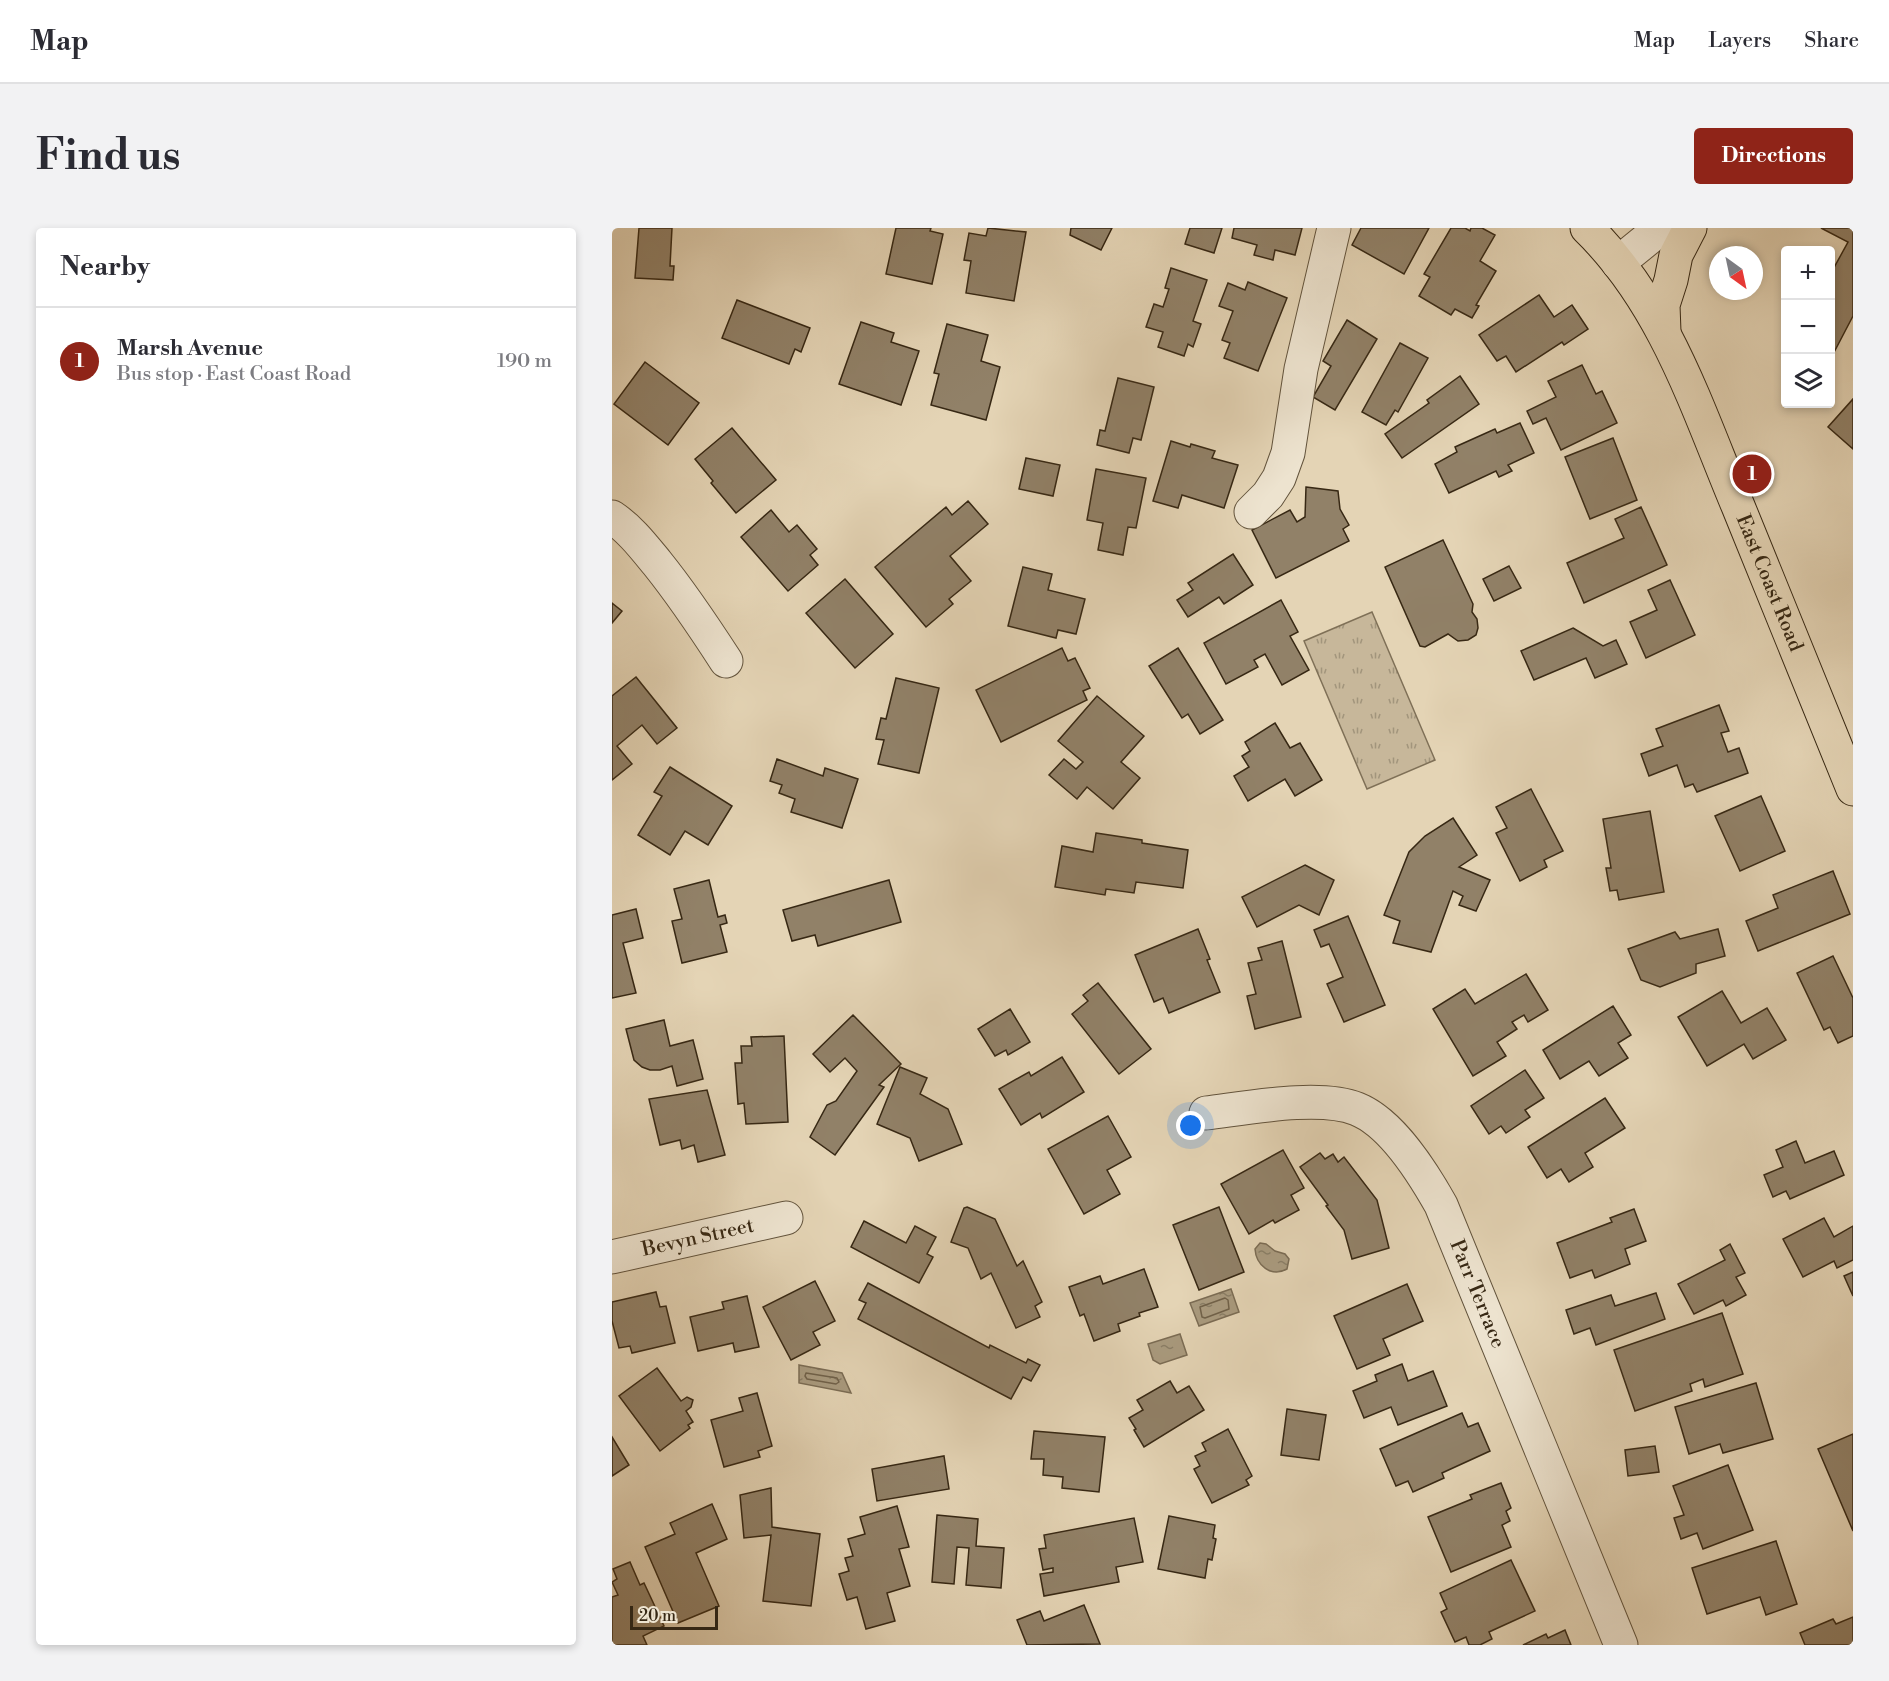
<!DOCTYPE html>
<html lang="en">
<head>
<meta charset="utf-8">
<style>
	body { margin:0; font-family:"Libre Bodoni",serif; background:#f2f2f3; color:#2b2b33 }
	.controls { position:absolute; right:18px; top:18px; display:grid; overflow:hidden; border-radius:6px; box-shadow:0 3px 9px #0003 }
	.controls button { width:54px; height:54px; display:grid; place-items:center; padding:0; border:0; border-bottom:2px solid #e1e1e2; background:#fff; color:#2b2b33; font:30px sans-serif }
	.compass { position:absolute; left:1097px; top:18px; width:54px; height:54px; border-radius:50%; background:#fff; box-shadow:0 3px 9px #0003; rotate:147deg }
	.scale { position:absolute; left:18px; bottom:15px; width:88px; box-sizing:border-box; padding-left:6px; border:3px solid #372814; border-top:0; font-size:16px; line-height:21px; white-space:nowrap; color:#372814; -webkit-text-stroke:4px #ede3cf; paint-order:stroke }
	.you { position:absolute; left:579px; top:898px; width:21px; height:21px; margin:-15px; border:4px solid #fff; border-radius:50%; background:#1a73e8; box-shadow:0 0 0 9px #1a73e833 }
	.badge { display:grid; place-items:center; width:39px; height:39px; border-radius:50%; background:#8f2418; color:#fff; font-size:20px; font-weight:700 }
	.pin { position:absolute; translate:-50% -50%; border:3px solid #fff; box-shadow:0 2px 6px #0006 }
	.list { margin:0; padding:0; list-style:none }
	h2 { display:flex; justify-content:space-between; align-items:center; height:78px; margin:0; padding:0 24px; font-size:26px }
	h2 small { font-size:20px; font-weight:400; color:#7c7c81 }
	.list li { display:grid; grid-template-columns:39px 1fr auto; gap:18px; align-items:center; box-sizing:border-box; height:108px; padding:0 24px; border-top:2px solid #e1e1e2 }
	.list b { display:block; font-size:22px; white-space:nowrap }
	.list p { margin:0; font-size:20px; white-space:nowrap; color:#7c7c81 }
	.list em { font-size:20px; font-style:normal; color:#7c7c81 }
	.icon { flex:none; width:33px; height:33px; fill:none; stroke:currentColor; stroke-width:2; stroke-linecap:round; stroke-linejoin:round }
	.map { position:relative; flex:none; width:1241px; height:1417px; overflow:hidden; border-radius:6px }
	header { display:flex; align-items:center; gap:36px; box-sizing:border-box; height:84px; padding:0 30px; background:#fff; border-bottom:2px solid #e1e1e2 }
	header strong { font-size:28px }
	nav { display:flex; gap:33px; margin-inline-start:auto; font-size:21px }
	.intro { display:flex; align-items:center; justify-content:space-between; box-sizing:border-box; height:144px; padding:0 36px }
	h1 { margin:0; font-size:42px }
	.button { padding:15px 27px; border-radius:6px; background:#8f2418; color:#fff; font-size:21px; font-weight:700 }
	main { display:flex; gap:36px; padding:0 36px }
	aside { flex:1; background:#fff; border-radius:6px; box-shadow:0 3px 9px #0003 }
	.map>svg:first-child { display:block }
</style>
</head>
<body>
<header>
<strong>Map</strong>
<nav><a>Map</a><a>Layers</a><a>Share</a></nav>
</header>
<div class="intro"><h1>Find us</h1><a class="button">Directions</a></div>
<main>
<aside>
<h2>Nearby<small></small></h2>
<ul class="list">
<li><span class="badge">1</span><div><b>Marsh Avenue</b><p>Bus stop · East Coast Road</p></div><em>190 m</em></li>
</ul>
</aside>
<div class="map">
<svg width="1241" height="1417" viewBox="0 0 1241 1417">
	<defs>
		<pattern id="park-tufts" width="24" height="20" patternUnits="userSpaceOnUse" patternTransform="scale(1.5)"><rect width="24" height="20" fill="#c7b79a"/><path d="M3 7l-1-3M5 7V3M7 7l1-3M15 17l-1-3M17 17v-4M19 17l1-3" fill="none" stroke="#a2957c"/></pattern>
		<pattern id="water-ripples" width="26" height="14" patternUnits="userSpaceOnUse" patternTransform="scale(1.5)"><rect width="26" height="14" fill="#a99a7e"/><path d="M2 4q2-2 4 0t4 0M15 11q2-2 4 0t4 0" fill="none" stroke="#8a7e66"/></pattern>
	</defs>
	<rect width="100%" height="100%" fill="#e4d4b5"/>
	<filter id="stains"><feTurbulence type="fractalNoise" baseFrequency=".00333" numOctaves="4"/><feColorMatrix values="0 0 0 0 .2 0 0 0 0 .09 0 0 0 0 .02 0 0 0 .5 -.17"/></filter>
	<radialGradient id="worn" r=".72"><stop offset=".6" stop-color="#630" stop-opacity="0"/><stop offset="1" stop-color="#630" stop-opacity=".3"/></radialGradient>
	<polygon fill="url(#park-tufts)" stroke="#7f7057" stroke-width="1.5" points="760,384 823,532 755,561 692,413"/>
	<g fill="url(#water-ripples)" stroke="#7b6c54" stroke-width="1.5">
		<path d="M648,1015L654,1016L663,1023L673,1026L677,1031L675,1041C659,1050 644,1037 643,1021Z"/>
		<polygon points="619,1061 627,1084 587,1098 578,1075"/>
		<polygon points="568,1106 575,1127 548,1136 541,1132 536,1116"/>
		<polygon points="187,1137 230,1145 239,1165 187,1155"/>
	</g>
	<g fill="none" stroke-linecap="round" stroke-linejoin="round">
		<g stroke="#706149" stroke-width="1.5">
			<polygon points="613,1070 616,1072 617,1081 593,1090 590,1089 588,1079"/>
			<polygon points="194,1145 225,1150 227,1154 224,1156 195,1151 193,1148"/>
		</g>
	</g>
	<g fill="#918168" stroke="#372814" stroke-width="1.5">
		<polygon points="27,0 60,0 58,38 62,38 61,52 23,50"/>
		<polygon points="284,0 319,0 318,3 331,6 320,56 274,46"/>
		<polygon points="376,0 414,4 402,73 354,65 359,33 352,32 357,5 374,8"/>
		<polygon points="459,0 500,0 489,22 458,7"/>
		<polygon points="578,0 610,0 602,25 573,16"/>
		<polygon points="622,0 690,0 683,27 663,22 661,32 642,27 645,17 620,10"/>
		<polygon points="749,0 817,0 792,46 740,17"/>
		<polygon points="839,0 853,0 858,3 859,0 870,0 883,7 868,33 884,43 864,77 867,78 860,90 843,81 839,87 807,68 818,49 812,46"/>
		<polygon points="1209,0 1241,0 1241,88 1218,132 1218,47 1236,14"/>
		<polygon points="559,40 595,52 581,93 589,96 581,119 576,116 572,128 546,119 551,104 534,99 542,76 551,79 557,61 553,60"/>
		<polygon points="636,54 675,70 646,143 612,130 618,115 610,112 621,83 607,78 616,55 633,62"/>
		<polygon points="927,67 942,89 960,77 976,101 952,117 950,114 904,144 894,128 885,133 867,107"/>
		<polygon points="125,72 198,100 189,124 183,121 177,136 110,110"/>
		<polygon points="735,92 765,111 723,182 701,169 719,138 711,133"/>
		<polygon points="249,94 282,105 279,114 307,123 289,177 227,156"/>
		<polygon points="335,96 376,107 369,133 388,139 374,192 319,177 327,146 322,145"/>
		<polygon points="788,115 816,130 786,184 783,182 774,197 750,184"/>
		<polygon points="33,134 87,175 56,217 2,176"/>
		<polygon points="970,137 984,166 990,163 1005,195 949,222 934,190 921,196 915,183 944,169 936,153"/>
		<polygon points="848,148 867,176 790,230 773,206 817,175 815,172"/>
		<polygon points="506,150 542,159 529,212 521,210 517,225 485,217 488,202 493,203"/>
		<polygon points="1241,171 1241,221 1216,199"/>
		<polygon points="908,195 922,225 896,237 900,243 887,249 884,243 837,265 823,236 845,224 843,219 883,201 885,205"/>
		<polygon points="120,200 164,252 124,285 99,255 101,253 83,231"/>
		<polygon points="1001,210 1025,272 978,291 953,229"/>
		<polygon points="559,213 578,219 579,216 603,223 600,230 626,237 612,280 570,267 566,280 541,273"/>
		<polygon points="414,230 448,237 441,268 407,261"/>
		<polygon points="484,241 534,250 524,300 516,299 511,327 486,322 491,295 475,292"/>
		<polygon points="694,259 726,263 728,281 737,297 731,301 737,313 664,350 640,302 678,282 685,294 693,289"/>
		<polygon points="356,273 376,296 338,328 359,353 337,371 341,376 314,399 263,339 334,279 340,287"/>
		<polygon points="1029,279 1055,337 972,375 955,335 1012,310 1003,291"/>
		<polygon points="159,282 177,304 185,297 205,321 198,327 206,337 176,363 129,309"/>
		<polygon points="831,312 861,376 860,384 865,391 866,400 864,407 856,412 846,413 836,406 813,419 808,418 773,339"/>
		<polygon points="621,326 641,357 612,376 607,369 576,389 565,372 581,362 576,355"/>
		<polygon points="897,338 909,360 882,373 871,351"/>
		<polygon points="411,339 440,346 436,362 473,371 464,406 446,402 444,410 396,398"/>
		<polygon points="233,351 281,406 243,440 194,385"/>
		<polygon points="1058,352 1083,407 1034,430 1018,394 1045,382 1036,362"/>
		<polygon points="669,372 686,404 678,408 697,442 670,457 653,426 642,432 646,439 614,456 592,415"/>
		<polygon points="0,375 10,383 0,395"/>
		<polygon points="961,400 991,418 1004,412 1015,436 983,450 974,430 922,452 909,423"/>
		<polygon points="450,420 456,433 463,430 478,460 471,463 475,472 389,514 364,462"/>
		<polygon points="566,420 611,492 588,506 576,486 570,490 537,438"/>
		<polygon points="24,449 65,500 45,516 30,497 5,518 20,536 0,552 0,468"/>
		<polygon points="284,450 327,460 307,545 266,536 272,512 264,511 269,490 274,491"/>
		<polygon points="485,468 532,508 509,534 528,550 501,581 475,559 465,571 437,547 452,531 464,541 471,534 446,513"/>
		<polygon points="1107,477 1117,503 1109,505 1116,524 1127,520 1136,545 1085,564 1081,556 1073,559 1065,537 1037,548 1029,526 1051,518 1044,501"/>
		<polygon points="663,495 678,520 688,515 710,552 683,568 673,551 636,573 622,548 637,539 630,528 638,523 633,514"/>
		<polygon points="165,531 211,548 213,540 246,551 230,600 179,584 183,571 167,565 170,557 158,553"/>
		<polygon points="58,539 120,578 96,617 73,603 58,627 26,607 50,568 42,564"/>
		<polygon points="919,561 951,623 932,632 935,639 908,653 884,605 895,600 884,579"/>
		<polygon points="1149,568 1173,623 1128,643 1103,588"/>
		<polygon points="1038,583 1052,664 1007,672 1005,662 998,663 994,640 999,640 991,591"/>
		<polygon points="841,590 865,627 847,639 878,652 864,683 847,677 851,668 841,663 819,724 781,715 788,693 772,687 797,624 813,608"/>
		<polygon points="484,605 530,612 530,615 576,622 571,660 524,654 522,665 494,661 493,667 443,659 450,618 481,624"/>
		<polygon points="693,637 722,652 707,687 687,677 645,699 630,669"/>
		<polygon points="1221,643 1238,686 1146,723 1134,693 1166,680 1161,667"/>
		<polygon points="97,652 106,689 113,687 115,695 108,697 115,724 70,735 60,693 70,691 62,661"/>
		<polygon points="277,652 289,694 206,718 203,707 180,713 171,682"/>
		<polygon points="24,681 31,710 11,715 24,765 0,770 0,687"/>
		<polygon points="736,688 773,777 732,794 715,756 731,749 717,716 709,719 702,702"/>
		<polygon points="586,701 598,731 595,732 608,764 557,785 551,770 542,774 523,727"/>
		<polygon points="1106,701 1113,728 1084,736 1084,745 1048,759 1029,752 1016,721 1063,704 1068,711"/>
		<polygon points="670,713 689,789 643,801 635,768 644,766 636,735 650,732 646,720"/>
		<polygon points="1221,728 1241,770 1241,808 1226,815 1218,799 1212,802 1185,745"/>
		<polygon points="914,746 936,782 916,794 912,787 900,794 905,801 885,814 894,828 861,848 821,781 853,761 863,776"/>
		<polygon points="486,755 539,821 507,846 460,786 476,773 471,767"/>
		<polygon points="1110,763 1129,795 1155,780 1174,812 1141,831 1132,816 1095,838 1066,789"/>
		<polygon points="1001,778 1019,807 1006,815 1016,830 987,848 977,833 948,851 931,822"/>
		<polygon points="398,781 418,814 396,827 394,822 383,828 366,801"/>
		<polygon points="241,787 289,836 267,857 272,859 223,927 198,909 215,877 224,873 245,843 233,830 218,844 201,826"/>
		<polygon points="52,792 58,818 81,812 91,851 65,858 60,838 48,842 38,842 30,839 22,832 14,801"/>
		<polygon points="172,808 176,894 134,896 132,875 126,876 123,835 130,835 129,818 140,818 139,809"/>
		<polygon points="450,829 472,864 430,890 428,885 409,897 387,861 417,844 419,848"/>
		<polygon points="288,839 315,850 308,866 336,881 350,916 307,933 298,910 265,896"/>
		<polygon points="913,842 932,870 913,882 918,889 894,905 889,898 877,906 859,878"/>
		<polygon points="95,862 113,927 86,934 82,917 70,921 68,912 48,917 37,871"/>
		<polygon points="993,870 1013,900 973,925 981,939 957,954 949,941 935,950 916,919"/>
		<polygon points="496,888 519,929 495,942 508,966 472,986 436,921"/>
		<polygon points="1184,913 1193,935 1222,923 1232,947 1178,971 1174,963 1161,969 1152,947 1171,939 1164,922"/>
		<polygon points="671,922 692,960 679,967 687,982 663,995 661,992 637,1006 609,956"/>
		<polygon points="708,925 713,931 721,926 726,934 732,929 765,972 777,1020 740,1031 732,1002 714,978 716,977 688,939"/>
		<polygon points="355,979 383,991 405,1038 411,1033 430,1074 423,1078 428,1089 404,1100 379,1045 369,1051 356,1020 339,1014 352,980"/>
		<polygon points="607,979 632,1044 587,1062 561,997"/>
		<polygon points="1022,981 1034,1013 1013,1021 1018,1036 983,1050 980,1042 958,1050 945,1015 1000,994 998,990"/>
		<polygon points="1212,990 1222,1009 1241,998 1241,1032 1225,1040 1222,1033 1191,1049 1171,1011"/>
		<polygon points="252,993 294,1015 303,998 324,1009 315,1026 321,1029 307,1055 239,1019"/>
		<polygon points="1118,1016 1133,1045 1124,1049 1134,1067 1114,1078 1111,1072 1082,1086 1066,1056 1113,1032 1108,1022"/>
		<polygon points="532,1041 546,1079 527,1085 528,1088 506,1096 508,1103 482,1113 472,1086 468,1088 457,1059 488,1048 491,1056"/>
		<polygon points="1241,1044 1241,1068 1232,1048"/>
		<polygon points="203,1053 223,1093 201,1104 208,1117 179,1132 151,1079"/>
		<polygon points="256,1055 377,1120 378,1117 414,1135 416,1131 428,1137 419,1153 411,1149 399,1171 246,1091 254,1075 247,1072"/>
		<polygon points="795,1056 811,1093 771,1111 778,1127 745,1141 722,1088"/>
		<polygon points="44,1064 48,1079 54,1078 63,1115 20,1125 18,1118 7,1120 0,1093 0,1074"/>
		<polygon points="1044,1065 1053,1091 984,1117 978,1100 962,1106 954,1082 999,1067 1003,1078"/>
		<polygon points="135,1068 147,1119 123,1124 121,1115 86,1123 78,1089 112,1081 110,1074"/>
		<polygon points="1110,1085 1131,1146 1093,1159 1091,1151 1078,1156 1080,1163 1023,1183 1002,1122"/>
		<polygon points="790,1136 796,1153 821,1143 835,1178 786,1197 779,1179 752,1190 741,1163 765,1153 763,1147"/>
		<polygon points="45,1140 69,1173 75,1169 81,1172 79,1179 74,1183 81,1194 76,1197 78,1200 48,1223 7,1168"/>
		<polygon points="558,1153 565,1165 577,1158 592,1182 532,1219 522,1202 524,1201 517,1190 531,1182 525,1172"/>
		<polygon points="1144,1155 1161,1211 1111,1225 1108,1216 1077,1226 1063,1179"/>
		<polygon points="145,1165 160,1218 146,1223 148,1229 112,1239 99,1192 131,1183 127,1170"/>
		<polygon points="675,1181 714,1187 707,1232 669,1227"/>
		<polygon points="850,1185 856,1199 866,1195 878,1223 830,1245 832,1250 801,1264 796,1253 784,1258 768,1221"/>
		<polygon points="616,1201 640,1248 634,1252 637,1257 600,1275 582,1241 588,1238 583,1228 594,1223 590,1215"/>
		<polygon points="422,1203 493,1209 487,1264 450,1260 451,1249 431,1247 432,1231 419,1231"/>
		<polygon points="1241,1206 1241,1303 1206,1221"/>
		<polygon points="0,1209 17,1237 0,1248"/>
		<polygon points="1043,1218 1047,1244 1016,1248 1013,1222"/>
		<polygon points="332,1228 337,1261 265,1273 260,1241"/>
		<polygon points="1116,1237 1141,1302 1091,1321 1085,1305 1069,1311 1062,1290 1072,1287 1061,1258"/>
		<polygon points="889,1255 899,1280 894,1283 898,1293 890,1297 899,1319 839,1344 816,1289 860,1271 858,1267"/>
		<polygon points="159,1260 160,1299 208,1306 199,1378 151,1373 159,1307 132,1310 128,1267"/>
		<polygon points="100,1276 115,1311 84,1325 107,1378 66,1395 33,1319 63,1306 58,1295"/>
		<polygon points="285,1278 297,1319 287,1321 298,1358 275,1365 283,1393 254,1401 245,1369 235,1372 227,1346 237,1343 233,1330 241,1328 236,1311 253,1306 248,1289"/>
		<polygon points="325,1287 366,1291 364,1318 392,1320 389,1360 354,1357 357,1320 345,1319 342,1356 320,1354"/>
		<polygon points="557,1288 603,1297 601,1310 604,1311 600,1332 596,1331 593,1350 546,1341"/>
		<polygon points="522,1290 531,1334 504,1339 507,1354 432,1368 428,1346 441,1344 441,1340 431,1342 427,1321 434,1320 432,1307"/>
		<polygon points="1164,1313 1185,1376 1154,1387 1148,1369 1095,1386 1080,1340"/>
		<polygon points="899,1332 923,1383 877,1404 880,1411 868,1417 857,1417 854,1409 843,1414 829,1384 835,1381 828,1365"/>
		<polygon points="18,1334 28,1357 32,1355 52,1398 31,1408 35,1417 0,1417 0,1369 6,1367 0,1354 5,1351 1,1341"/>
		<polygon points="472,1377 488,1416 415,1417 405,1392 428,1383 432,1393"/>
		<polygon points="1241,1389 1241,1417 1193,1417 1188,1405 1221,1391 1224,1396"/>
		<polygon points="953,1402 959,1417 911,1417 934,1406 936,1410"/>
	</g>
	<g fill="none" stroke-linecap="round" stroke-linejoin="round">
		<g stroke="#62533c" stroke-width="35">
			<g id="minor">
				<polyline points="1006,35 1049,0"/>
				<polyline points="639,284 656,267 667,250 676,225 689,141 722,0"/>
				<path d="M0,289C18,301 31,318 45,335C70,366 92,399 114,433"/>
				<path id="s1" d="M594,885C635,880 708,866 745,881C780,895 811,945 829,977L1009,1417"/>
				<path id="s2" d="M0,1029L174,990"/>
			</g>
		</g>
		<g stroke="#372814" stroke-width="35">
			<g id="major">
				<path id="s3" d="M975,0C1053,76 1085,180 1126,278C1164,372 1203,466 1241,561"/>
				<polyline points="1052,104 1051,77 1059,52 1064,27 1078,0"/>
			</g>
		</g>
		<use href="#minor" stroke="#ede3cf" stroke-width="33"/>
		<use href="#major" stroke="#e4d4b5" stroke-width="33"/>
	</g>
	<g text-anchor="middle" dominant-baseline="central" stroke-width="4.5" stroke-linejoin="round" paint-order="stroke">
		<g font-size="20" fill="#372814" stroke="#ede3cf">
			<text stroke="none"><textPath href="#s3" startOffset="402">East Coast Road</textPath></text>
			<text stroke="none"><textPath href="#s2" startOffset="88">Bevyn Street</textPath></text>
			<text stroke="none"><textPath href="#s1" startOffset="378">Parr Terrace</textPath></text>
		</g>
	</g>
	<rect width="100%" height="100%" filter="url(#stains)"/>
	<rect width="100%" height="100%" fill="url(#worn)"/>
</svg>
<div class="controls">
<button>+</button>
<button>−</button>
<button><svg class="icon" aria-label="layers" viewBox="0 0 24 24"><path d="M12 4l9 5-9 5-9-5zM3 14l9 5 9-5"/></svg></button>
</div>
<svg class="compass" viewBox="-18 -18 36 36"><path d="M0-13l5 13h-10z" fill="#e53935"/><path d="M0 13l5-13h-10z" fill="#7c7c81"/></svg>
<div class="scale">20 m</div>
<div class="you"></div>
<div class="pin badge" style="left:1140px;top:246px">1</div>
</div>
</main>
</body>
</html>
